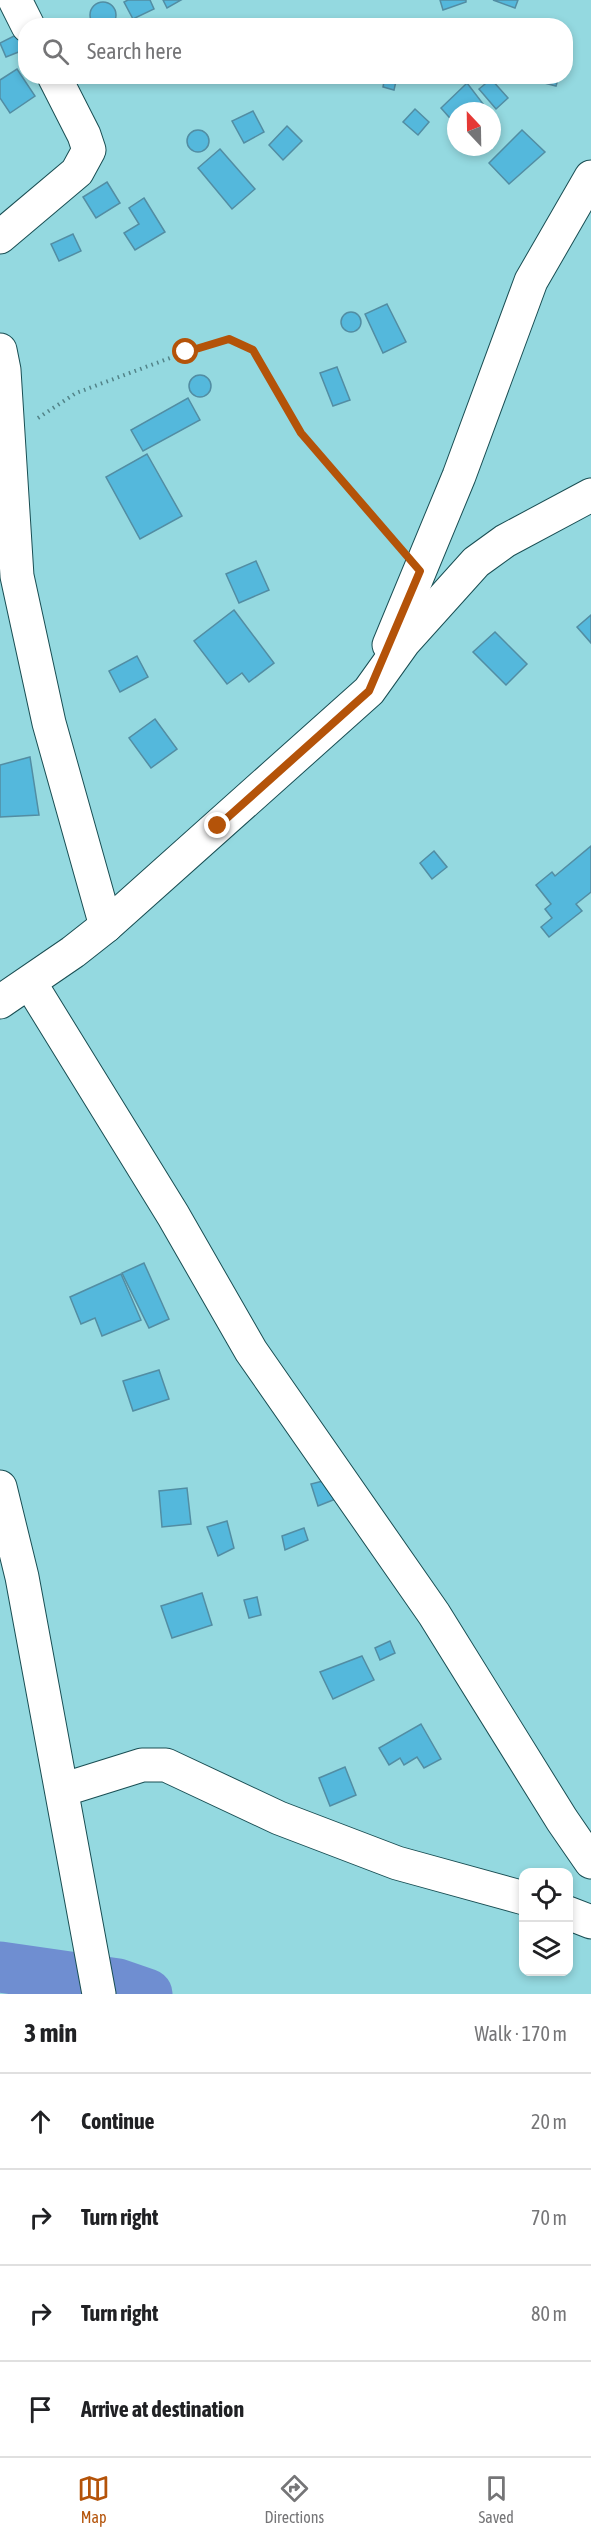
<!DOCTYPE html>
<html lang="en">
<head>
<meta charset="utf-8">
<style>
	body { margin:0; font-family:"Asap Condensed",sans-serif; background:#f6f6f6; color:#202124 }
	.controls { position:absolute; right:18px; bottom:18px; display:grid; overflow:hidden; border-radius:12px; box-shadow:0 3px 9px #0003 }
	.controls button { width:54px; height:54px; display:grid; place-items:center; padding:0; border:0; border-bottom:2px solid #e0e0e0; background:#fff; color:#202124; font:30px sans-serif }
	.compass { position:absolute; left:447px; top:102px; width:54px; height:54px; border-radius:50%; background:#fff; box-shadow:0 3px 9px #0003; rotate:338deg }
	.stop { position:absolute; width:18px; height:18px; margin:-14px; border:4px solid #b45309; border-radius:50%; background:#fff }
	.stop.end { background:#b45309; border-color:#fff; box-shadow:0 2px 6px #0008 }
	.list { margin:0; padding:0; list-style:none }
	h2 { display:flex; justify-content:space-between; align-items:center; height:78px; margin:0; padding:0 24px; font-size:26px }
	h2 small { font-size:20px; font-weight:400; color:#757577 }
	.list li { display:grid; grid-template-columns:39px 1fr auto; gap:18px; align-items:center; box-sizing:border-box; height:96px; padding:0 24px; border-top:2px solid #e0e0e0 }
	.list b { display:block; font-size:22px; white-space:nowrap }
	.list em { font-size:20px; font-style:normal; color:#757577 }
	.icon { flex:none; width:33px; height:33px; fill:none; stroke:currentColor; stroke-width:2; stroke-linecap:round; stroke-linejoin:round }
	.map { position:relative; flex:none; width:591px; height:1994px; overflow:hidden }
	.search { position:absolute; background:#fff; box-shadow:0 3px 9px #0003; left:18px; right:18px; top:18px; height:66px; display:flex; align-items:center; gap:15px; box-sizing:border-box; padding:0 21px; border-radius:24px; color:#757577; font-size:22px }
	.sheet { height:462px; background:#fff }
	nav { display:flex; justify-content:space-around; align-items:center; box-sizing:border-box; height:84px; border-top:2px solid #e0e0e0; background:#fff; font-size:16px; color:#757577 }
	nav a { display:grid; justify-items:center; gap:3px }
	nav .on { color:#b45309 }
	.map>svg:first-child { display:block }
</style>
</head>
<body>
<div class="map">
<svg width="591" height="1994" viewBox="0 0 591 1994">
	<rect width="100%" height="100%" fill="#94d9e0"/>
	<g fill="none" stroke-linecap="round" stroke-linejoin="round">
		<polyline stroke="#6f8ed1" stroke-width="51" points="0,1967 118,1984 147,1994"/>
	</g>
	<g fill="#54b8dc" stroke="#528da3" stroke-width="1.5">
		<polygon points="128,0 150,0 154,9 133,19 124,2"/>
		<polygon points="163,0 181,0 167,8"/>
		<polygon points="440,0 466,0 466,2 443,10"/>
		<polygon points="493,0 518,0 515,8"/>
		<circle cx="103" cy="15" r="13"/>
		<polygon points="18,34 26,49 6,57 0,43"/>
		<polygon points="17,69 35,96 10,113 0,98 0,80"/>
		<polygon points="385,76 397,77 394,90 383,87"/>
		<polygon points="534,76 559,76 556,86 533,80"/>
		<polygon points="491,79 508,98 496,109 479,89"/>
		<polygon points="467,83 487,109 456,111 456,125 441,108"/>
		<polygon points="415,109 429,122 418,135 403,122"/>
		<polygon points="253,111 264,132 244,143 232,121"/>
		<polygon points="287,126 302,141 283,160 269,145"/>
		<circle cx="198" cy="141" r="11"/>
		<polygon points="522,130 545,152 509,184 489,163"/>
		<polygon points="220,149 255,189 232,209 198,168"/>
		<polygon points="107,182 120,203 96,218 83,197"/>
		<polygon points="144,198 165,232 135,250 124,233 139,224 129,208"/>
		<polygon points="73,234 81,251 59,261 51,244"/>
		<polygon points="387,304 406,342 383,353 365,314"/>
		<circle cx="351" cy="322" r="10"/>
		<polygon points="337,367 350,400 333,406 320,373"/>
		<circle cx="200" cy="386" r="11"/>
		<polygon points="188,398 200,420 143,451 131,430"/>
		<polygon points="147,454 182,516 140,539 106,477"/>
		<polygon points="256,561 269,590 239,603 226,574"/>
		<polygon points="234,610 274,663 249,682 242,673 227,684 194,641"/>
		<polygon points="591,615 591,643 577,627"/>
		<polygon points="495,632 527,664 506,685 473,652"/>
		<polygon points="137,656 148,677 120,692 109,671"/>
		<polygon points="155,719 177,749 151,768 129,738"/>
		<polygon points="30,757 39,815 0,817 0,765"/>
		<polygon points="591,846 591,892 576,904 582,911 549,937 541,927 552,918 545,909 551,904 536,885 552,872 555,876"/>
		<polygon points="434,851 447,867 432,879 420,863"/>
		<polygon points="144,1263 169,1319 149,1328 122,1273"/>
		<polygon points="121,1274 141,1320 102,1336 95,1318 81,1324 70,1297"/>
		<polygon points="159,1370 169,1399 133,1411 123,1381"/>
		<polygon points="331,1479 338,1498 318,1506 311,1484"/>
		<polygon points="187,1488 191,1524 162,1527 159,1491"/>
		<polygon points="227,1521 234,1548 218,1556 207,1527"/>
		<polygon points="304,1528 308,1540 285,1550 282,1536"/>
		<polygon points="202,1593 212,1625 172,1638 161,1606"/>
		<polygon points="257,1597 261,1615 249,1618 244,1600"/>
		<polygon points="390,1641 395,1653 380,1660 375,1648"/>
		<polygon points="362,1656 374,1680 333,1699 320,1672"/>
		<polygon points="421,1724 441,1759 424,1768 417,1757 404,1765 400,1758 389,1765 379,1748"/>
		<polygon points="345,1767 356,1795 330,1806 319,1778"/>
	</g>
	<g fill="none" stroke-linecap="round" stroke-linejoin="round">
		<g stroke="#194e53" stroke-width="35">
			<g id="minor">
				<polyline points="15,0 28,26"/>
				<polyline points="0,237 77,172 89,150 84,135 54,76"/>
				<polyline points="0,350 4,370 17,576 49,723 106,926"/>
				<polyline points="389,645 459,476 531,281 591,177"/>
				<polyline points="30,983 173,1215 251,1351 434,1614 562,1820 591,1862"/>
				<polyline points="0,1002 73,952 106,926 369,691 404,642 476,562 505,541 591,495"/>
				<polyline points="0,1487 22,1577 99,1994"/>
				<polyline points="62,1790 142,1765 166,1765 279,1818 397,1863 524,1898"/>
				<polyline points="568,1913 591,1922"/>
			</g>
		</g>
		<polyline stroke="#528388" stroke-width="4" stroke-dasharray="1.5 4.5" stroke-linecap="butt" points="38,418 76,393 186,352 229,339 253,350 301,433 398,545"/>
		<use href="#minor" stroke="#fff" stroke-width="33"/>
	</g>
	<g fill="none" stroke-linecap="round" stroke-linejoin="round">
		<polyline stroke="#b45309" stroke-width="8" points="186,352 229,339 253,350 301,433 420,571 369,691 218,826"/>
	</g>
</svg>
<div class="controls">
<button><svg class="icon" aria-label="locate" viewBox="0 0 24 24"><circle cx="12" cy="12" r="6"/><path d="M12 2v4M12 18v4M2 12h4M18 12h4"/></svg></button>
<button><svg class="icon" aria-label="layers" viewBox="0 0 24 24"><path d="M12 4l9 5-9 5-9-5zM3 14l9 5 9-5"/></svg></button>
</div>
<svg class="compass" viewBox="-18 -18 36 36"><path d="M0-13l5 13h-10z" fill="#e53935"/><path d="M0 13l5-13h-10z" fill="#757577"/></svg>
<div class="stop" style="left:186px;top:352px"></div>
<div class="stop end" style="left:218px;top:826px"></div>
<div class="search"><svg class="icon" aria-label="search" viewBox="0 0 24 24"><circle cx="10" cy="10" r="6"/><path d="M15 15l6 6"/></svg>Search here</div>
</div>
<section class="sheet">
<h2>3 min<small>Walk · 170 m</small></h2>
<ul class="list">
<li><svg class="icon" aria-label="ahead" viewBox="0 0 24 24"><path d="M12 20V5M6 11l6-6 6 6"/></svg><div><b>Continue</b></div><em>20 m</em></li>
<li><svg class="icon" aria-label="right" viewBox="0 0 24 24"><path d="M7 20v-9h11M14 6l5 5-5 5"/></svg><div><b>Turn right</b></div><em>70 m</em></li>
<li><svg class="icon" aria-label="right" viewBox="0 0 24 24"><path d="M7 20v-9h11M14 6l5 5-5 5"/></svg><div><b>Turn right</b></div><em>80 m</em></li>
<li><svg class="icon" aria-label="arrive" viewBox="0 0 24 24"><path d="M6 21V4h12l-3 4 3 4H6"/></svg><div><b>Arrive at destination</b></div></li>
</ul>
</section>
<nav>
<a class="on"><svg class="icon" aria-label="map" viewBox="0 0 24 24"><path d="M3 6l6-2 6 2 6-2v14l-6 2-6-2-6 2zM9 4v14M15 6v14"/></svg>Map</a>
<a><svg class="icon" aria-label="directions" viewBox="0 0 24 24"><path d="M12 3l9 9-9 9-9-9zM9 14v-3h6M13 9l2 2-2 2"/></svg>Directions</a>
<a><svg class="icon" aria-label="saved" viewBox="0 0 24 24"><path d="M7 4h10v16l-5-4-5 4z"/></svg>Saved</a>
</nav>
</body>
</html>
